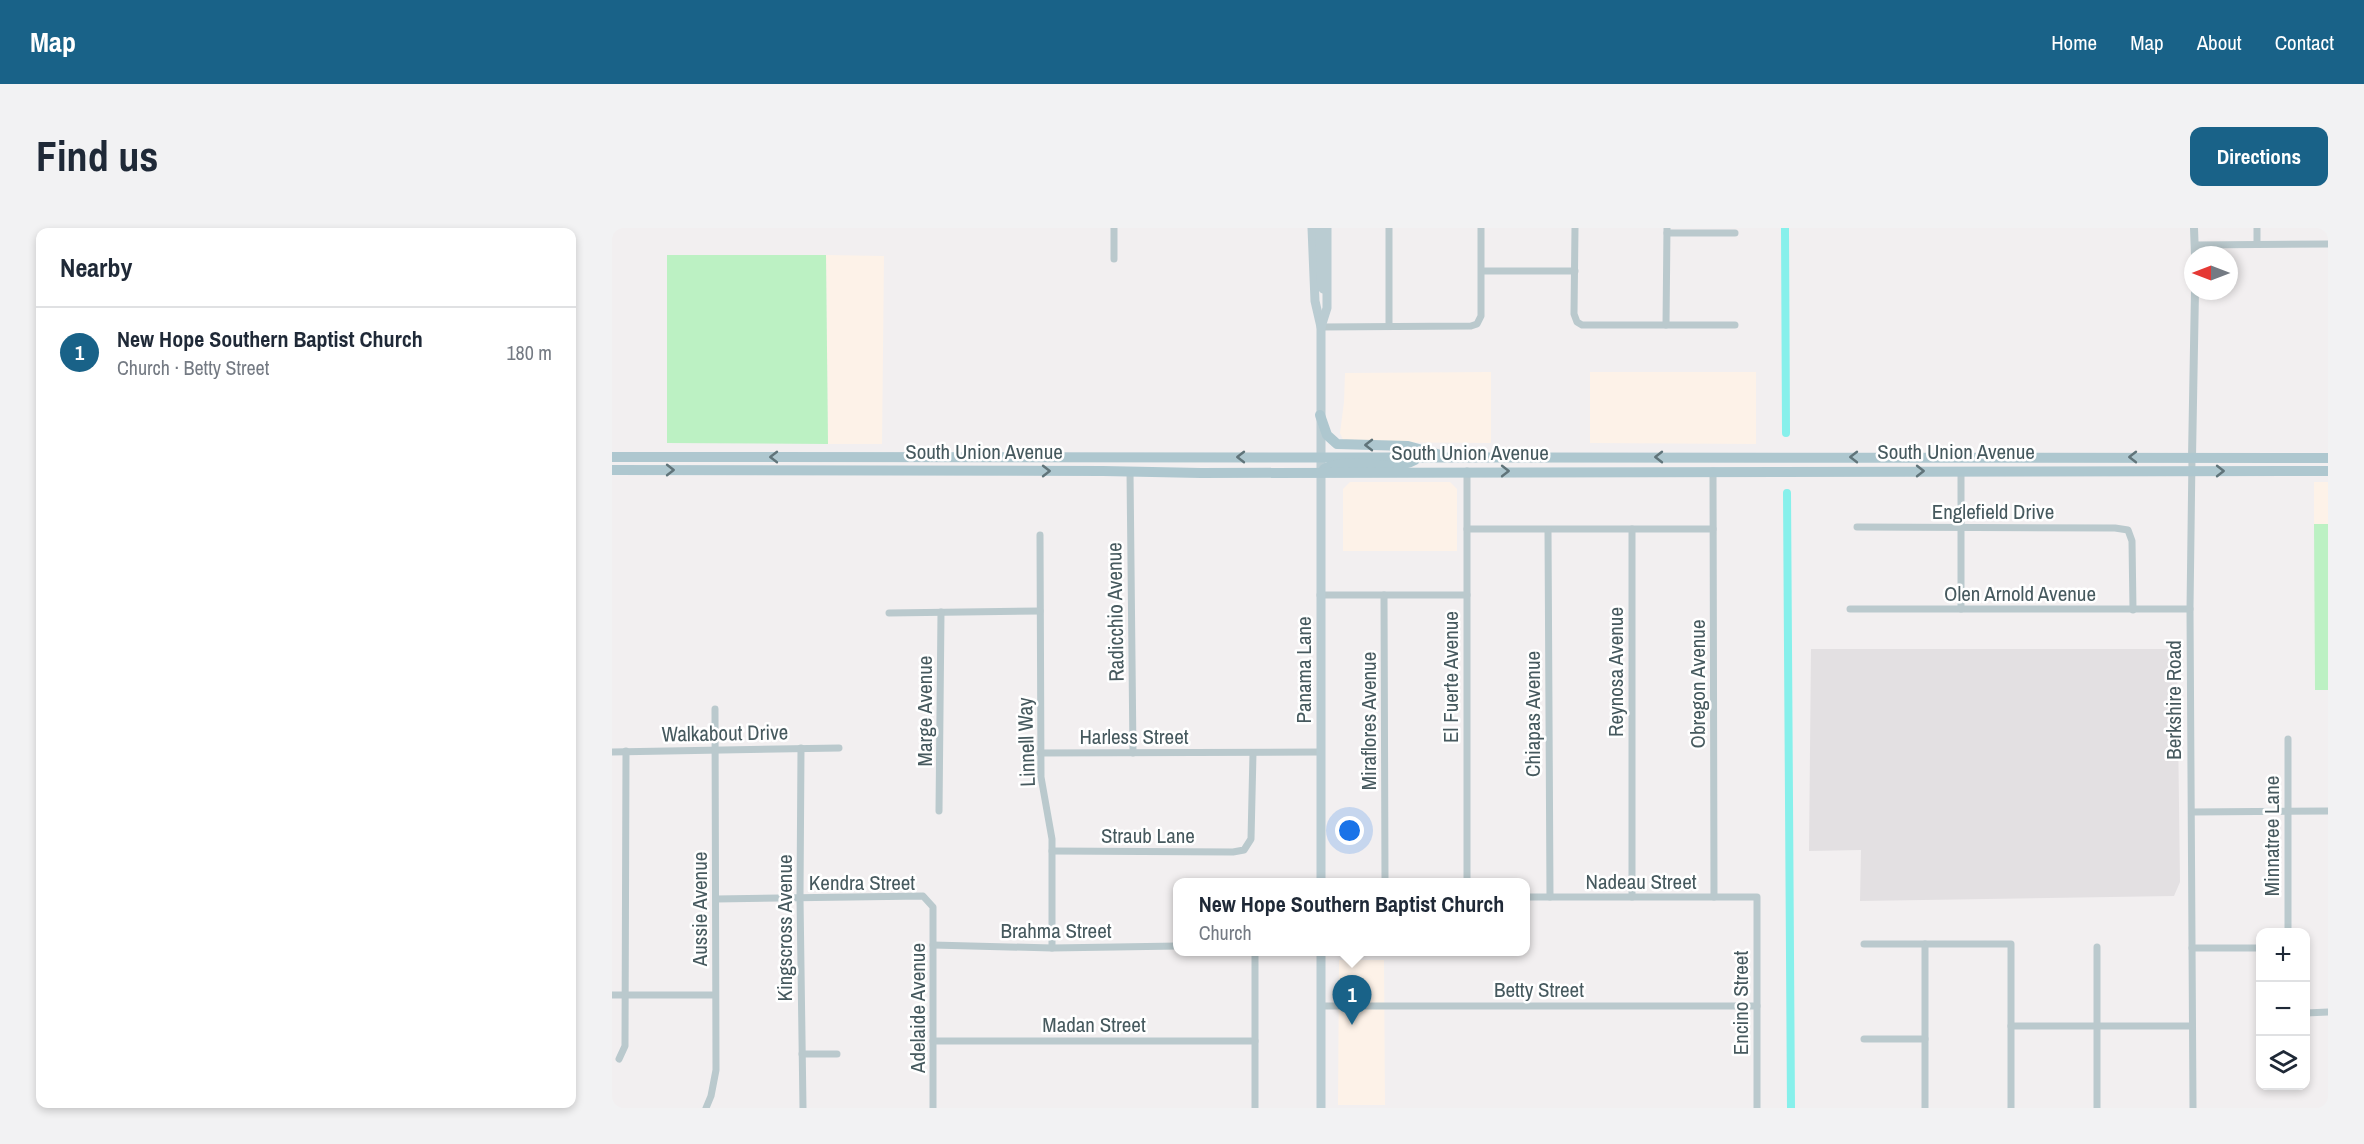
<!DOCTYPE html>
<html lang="en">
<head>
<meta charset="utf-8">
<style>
	body { margin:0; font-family:"Archivo Narrow",sans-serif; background:#f2f2f3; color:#1f2937 }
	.controls { position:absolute; right:18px; bottom:18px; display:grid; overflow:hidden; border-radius:12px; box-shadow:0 3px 9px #0003 }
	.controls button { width:54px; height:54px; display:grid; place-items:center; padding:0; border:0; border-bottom:2px solid #e0e1e3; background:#fff; color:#1f2937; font:30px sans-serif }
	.compass { position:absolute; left:1572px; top:18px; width:54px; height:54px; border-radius:50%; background:#fff; box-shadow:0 3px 9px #0003; rotate:270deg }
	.you { position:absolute; left:738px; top:603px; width:21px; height:21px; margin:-15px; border:4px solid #fff; border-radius:50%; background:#1a73e8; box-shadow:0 0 0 9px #1a73e833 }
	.badge { display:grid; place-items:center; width:39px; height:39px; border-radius:50%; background:#196288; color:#fff; font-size:20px; font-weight:700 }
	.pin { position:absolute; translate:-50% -50px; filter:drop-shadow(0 2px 3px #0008) }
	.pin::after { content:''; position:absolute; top:32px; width:21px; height:18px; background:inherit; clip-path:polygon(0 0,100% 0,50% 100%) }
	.popup { position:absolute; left:561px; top:650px; width:357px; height:78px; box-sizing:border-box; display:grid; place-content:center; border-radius:12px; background:#fff; filter:drop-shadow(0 2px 4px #0005); font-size:20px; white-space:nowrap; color:#747a83 }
	.popup b { font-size:22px; color:#1f2937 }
	.popup::after { content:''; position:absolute; left:50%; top:100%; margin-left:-12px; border:12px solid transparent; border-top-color:#fff }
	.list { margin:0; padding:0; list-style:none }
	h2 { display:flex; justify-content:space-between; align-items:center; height:78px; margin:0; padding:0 24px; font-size:26px }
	h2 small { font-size:20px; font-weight:400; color:#747a83 }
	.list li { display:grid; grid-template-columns:39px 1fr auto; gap:18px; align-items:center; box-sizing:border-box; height:90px; padding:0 24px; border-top:2px solid #e0e1e3 }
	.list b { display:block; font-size:22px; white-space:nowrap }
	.list p { margin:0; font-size:20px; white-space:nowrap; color:#747a83 }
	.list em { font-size:20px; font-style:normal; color:#747a83 }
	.icon { flex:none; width:33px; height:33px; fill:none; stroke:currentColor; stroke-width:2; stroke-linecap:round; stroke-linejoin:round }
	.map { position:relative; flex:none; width:1716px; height:880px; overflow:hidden; border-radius:12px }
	header { display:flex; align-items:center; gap:36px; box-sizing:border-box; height:84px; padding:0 30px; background:#196288; color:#fff }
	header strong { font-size:28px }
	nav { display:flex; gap:33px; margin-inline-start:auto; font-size:21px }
	.intro { display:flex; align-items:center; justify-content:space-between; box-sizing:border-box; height:144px; padding:0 36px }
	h1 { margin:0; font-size:42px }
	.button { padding:15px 27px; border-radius:12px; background:#196288; color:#fff; font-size:21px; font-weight:700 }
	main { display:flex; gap:36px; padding:0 36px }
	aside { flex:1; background:#fff; border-radius:12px; box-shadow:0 3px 9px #0003 }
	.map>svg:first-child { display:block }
</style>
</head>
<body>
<header>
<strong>Map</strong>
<nav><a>Home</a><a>Map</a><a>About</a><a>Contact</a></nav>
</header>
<div class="intro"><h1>Find us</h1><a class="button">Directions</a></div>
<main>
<aside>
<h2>Nearby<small></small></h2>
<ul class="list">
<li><span class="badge">1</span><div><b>New Hope Southern Baptist Church</b><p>Church · Betty Street</p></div><em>180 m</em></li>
</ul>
</aside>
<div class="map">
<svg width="1716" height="880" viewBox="0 0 1716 880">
	<rect width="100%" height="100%" fill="#f2eff0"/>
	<g fill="#fdf2e8">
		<polygon points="214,27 272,28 270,216 216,216"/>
		<polygon points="879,144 879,215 732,214 728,205 732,174 733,145"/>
		<polygon points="978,144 1144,144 1144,216 978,215"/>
		<polygon points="738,254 838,254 845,261 845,323 731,323 731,261"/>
		<rect x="1702" y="254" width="14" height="42"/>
		<polygon points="727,732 772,732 773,877 726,877"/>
	</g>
	<polygon fill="#e3e0e2" points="1199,421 1565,421 1568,654 1562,668 1248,673 1249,622 1197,623"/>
	<g fill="#bcf1c3">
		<polygon points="55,27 214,27 216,216 55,215"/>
		<polygon points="1702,296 1716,296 1716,462 1703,462"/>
	</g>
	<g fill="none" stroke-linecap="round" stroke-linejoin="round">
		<g stroke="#87f0eb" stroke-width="8">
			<polyline points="1173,0 1174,205"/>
			<polyline points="1175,265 1179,880"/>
		</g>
		<g stroke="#bac9cd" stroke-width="7">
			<polyline points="777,0 777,98"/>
			<polyline points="963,0 962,86 965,94 970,97 1123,97"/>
			<polyline points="1645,0 1645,16"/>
			<polyline points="1055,5 1123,5"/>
			<polyline points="1583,17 1716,16"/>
			<polyline points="502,31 502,0"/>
			<polyline points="870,43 963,43"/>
			<polyline points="1054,97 1055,0"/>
			<polyline points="709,99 859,98 865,96 869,88 869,0"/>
			<polyline points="1580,229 1578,381 1581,880"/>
			<polyline points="518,243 521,525"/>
			<polyline points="855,243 855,654"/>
			<polyline points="1101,243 1102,669"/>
			<polyline points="1245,299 1503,300 1516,302 1520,313 1521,382"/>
			<polyline points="855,301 1101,301"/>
			<polyline points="1020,301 1020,669"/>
			<polyline points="936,302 938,669"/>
			<polyline points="428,307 429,549 440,611 440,720"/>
			<polyline points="708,367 855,367"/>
			<polyline points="772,367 773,654"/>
			<polyline points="1238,381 1578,381"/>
			<polyline points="1349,381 1349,243"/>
			<polyline points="277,385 428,383"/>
			<polyline points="1676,511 1676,704"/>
			<polyline points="189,520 188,670 191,880"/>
			<polyline points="0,524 227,520"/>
			<polyline points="428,525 709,524"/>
			<polyline points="327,583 329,384"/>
			<polyline points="1580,584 1716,583"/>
			<polyline points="440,623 621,624 632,622 639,611 641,525"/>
			<polyline points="914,669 1145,669 1145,880"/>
			<polyline points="104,671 311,668 321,679 321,880"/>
			<polyline points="1252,716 1399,716 1399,880"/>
			<polyline points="1313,716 1313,880"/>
			<polyline points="321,717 440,720 566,718"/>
			<polyline points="1485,719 1485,880"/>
			<polyline points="1580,720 1648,720"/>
			<polyline points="0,767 103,767"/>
			<polyline points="709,778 1145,778"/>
			<polyline points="1694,785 1716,784"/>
			<polyline points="1399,798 1580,798"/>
			<polyline points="1252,811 1313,811"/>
			<polyline points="321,813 643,813"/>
			<polyline points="190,826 225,826"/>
			<polyline points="7,831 13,818 14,523"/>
			<polyline points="94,880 99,868 104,842 103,481"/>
			<polyline points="643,880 643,724"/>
		</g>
		<g stroke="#bac9cd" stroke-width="8">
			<polyline points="1582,0 1583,27"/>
			<polyline points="1580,229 1583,63"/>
		</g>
		<g stroke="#baccd2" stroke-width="9">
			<polyline points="700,0 703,73 709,99 709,654"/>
			<polyline points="708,0 709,53 711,61"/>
			<polyline points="709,99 715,80 715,0"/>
			<polyline points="709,724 709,880"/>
		</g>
		<g stroke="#aec7cf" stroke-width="10">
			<polyline points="708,187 715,207 725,216 796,218 829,227"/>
			<polyline points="0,229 1716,230"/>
			<path d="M712,241C738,226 776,247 803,232"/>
			<polyline points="0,242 491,243 589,245 1716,243"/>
		</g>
	</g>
	<defs><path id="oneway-chevron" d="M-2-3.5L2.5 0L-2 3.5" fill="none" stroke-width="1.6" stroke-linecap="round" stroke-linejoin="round" transform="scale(1.5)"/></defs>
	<g stroke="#60747a">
		<use href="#oneway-chevron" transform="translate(757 217) rotate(-180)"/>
		<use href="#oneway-chevron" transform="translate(162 229) rotate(-180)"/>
		<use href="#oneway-chevron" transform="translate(629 229) rotate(180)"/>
		<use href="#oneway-chevron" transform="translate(1047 229) rotate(180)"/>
		<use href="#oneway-chevron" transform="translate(1242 229) rotate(-180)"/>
		<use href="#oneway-chevron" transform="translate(1521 229) rotate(-180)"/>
		<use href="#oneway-chevron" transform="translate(58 242)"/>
		<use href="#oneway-chevron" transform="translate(434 243)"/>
		<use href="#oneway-chevron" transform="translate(893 243)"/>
		<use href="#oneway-chevron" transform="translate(1308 243)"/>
		<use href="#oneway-chevron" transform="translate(1608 243)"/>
	</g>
	<g text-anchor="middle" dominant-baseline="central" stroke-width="5" stroke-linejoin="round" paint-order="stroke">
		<g font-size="21" fill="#46595e" stroke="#fff">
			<text x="372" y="223">South Union Avenue</text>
			<text x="1344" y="223">South Union Avenue</text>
			<text x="858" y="224">South Union Avenue</text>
			<text x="1381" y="283">Englefield Drive</text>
			<text x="1408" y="365">Olen Arnold Avenue</text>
			<text transform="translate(503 384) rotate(-91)">Radicchio Avenue</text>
			<text transform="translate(691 442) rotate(-90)">Panama Lane</text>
			<text transform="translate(1003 444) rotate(-90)">Reynosa Avenue</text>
			<text transform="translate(838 449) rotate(-90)">El Fuerte Avenue</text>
			<text transform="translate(1085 456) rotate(-90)">Obregon Avenue</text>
			<text transform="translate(1561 472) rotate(-90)">Berkshire Road</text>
			<text transform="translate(312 483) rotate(-90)">Marge Avenue</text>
			<text transform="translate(920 486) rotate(-90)">Chiapas Avenue</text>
			<text transform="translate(756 493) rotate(-90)">Miraflores Avenue</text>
			<text transform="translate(113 505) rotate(-1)">Walkabout Drive</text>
			<text x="522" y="508">Harless Street</text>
			<text transform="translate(414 514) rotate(-92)">Linnell Way</text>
			<text x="536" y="607">Straub Lane</text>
			<text transform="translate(1659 608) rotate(-90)">Minnatree Lane</text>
			<text x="1029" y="653">Nadeau Street</text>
			<text x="250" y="654">Kendra Street</text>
			<text transform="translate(87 681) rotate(-90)">Aussie Avenue</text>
			<text transform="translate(172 700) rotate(-90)">Kingscross Avenue</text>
			<text x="444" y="702">Brahma Street</text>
			<text x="927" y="761">Betty Street</text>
			<text transform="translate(1128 775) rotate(-90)">Encino Street</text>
			<text transform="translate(305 780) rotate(-90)">Adelaide Avenue</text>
			<text x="482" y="796">Madan Street</text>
		</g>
	</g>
</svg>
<div class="controls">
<button>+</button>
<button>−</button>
<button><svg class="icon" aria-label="layers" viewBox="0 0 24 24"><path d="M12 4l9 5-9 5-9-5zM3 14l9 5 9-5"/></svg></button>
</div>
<svg class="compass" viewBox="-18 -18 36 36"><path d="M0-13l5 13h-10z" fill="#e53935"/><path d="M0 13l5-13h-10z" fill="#747a83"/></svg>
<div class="you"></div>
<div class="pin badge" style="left:740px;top:797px">1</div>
<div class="popup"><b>New Hope Southern Baptist Church</b>Church</div>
</div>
</main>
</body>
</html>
